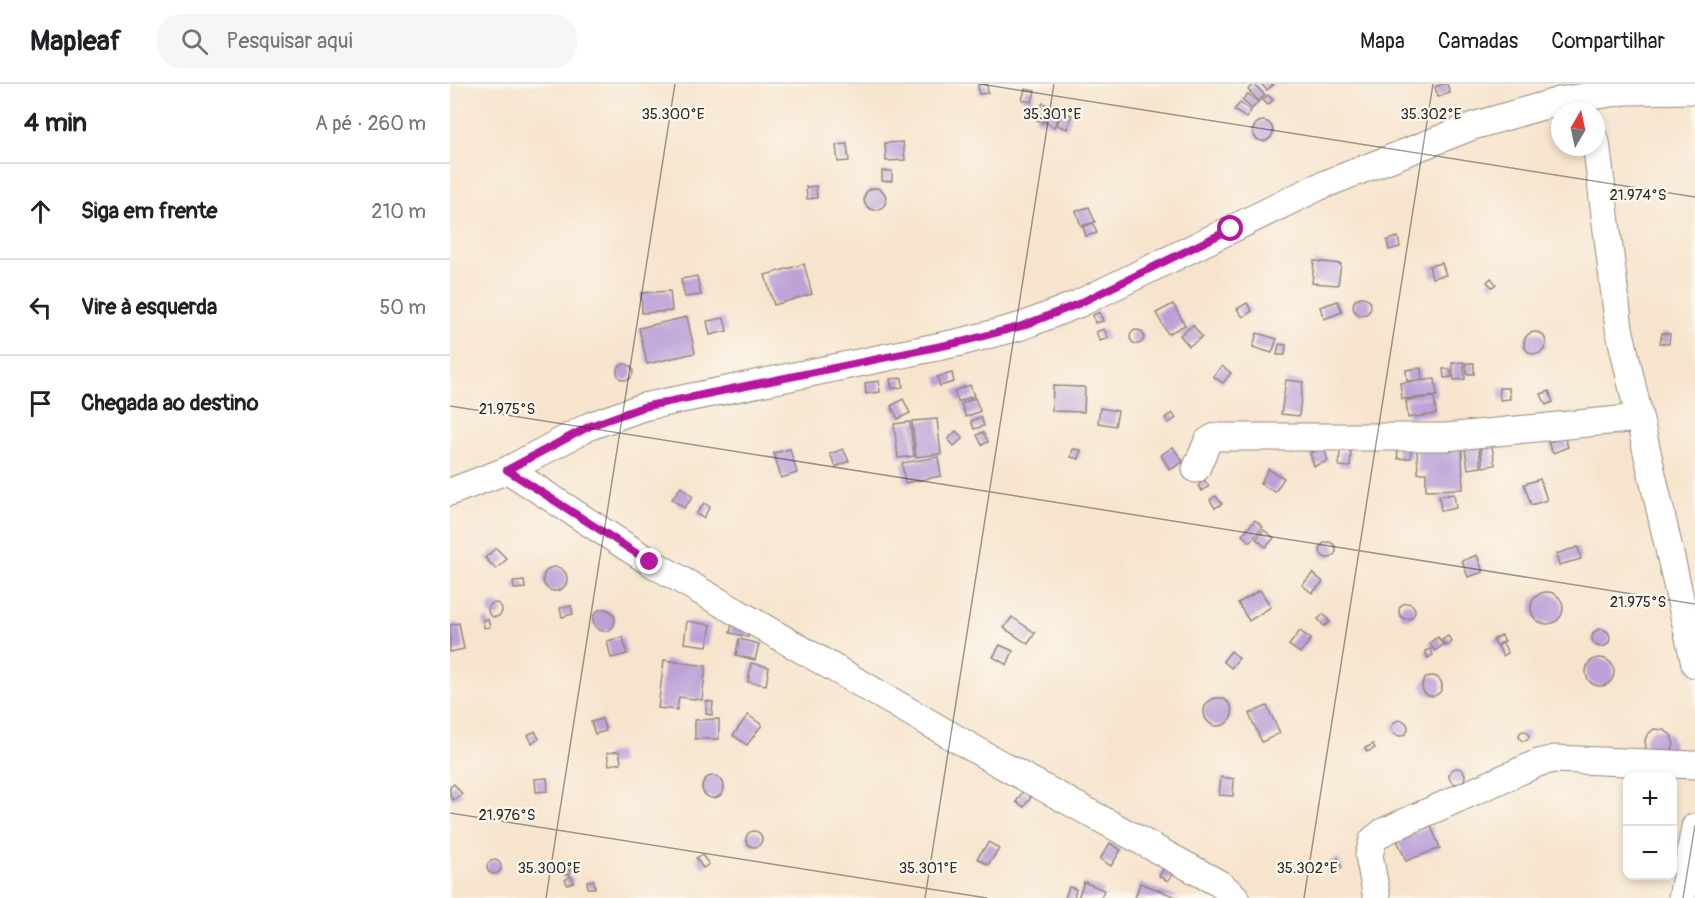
<!DOCTYPE html>
<html lang="pt">
<head>
<meta charset="utf-8">
<style>
	body { margin:0; font-family:Pangolin,sans-serif; background:#f6f6f6; color:#202124 }
	.controls { position:absolute; right:18px; bottom:18px; display:grid; overflow:hidden; border-radius:12px; box-shadow:0 3px 9px #0003 }
	.controls button { width:54px; height:54px; display:grid; place-items:center; padding:0; border:0; border-bottom:2px solid #e0e0e0; background:#fff; color:#202124; font:30px sans-serif }
	.compass { position:absolute; left:1101px; top:18px; width:54px; height:54px; border-radius:50%; background:#fff; box-shadow:0 3px 9px #0003; rotate:9deg }
	.stop { position:absolute; width:18px; height:18px; margin:-14px; border:4px solid #b5179e; border-radius:50%; background:#fff }
	.stop.end { background:#b5179e; border-color:#fff; box-shadow:0 2px 6px #0008 }
	.list { margin:0; padding:0; list-style:none }
	h2 { display:flex; justify-content:space-between; align-items:center; height:78px; margin:0; padding:0 24px; font-size:26px }
	h2 small { font-size:20px; font-weight:400; color:#757577 }
	.list li { display:grid; grid-template-columns:39px 1fr auto; gap:18px; align-items:center; box-sizing:border-box; height:96px; padding:0 24px; border-top:2px solid #e0e0e0 }
	.list b { display:block; font-size:22px; white-space:nowrap }
	.list em { font-size:20px; font-style:normal; color:#757577 }
	.icon { flex:none; width:33px; height:33px; fill:none; stroke:currentColor; stroke-width:2; stroke-linecap:round; stroke-linejoin:round }
	.map { position:relative; flex:none; width:1245px; height:814px; overflow:hidden }
	header { display:flex; align-items:center; gap:36px; box-sizing:border-box; height:84px; padding:0 30px; background:#fff; border-bottom:2px solid #e0e0e0 }
	header strong { font-size:28px }
	nav { display:flex; gap:33px; margin-inline-start:auto; font-size:21px }
	.search { width:420px; height:54px; background:#f6f6f6; display:flex; align-items:center; gap:15px; box-sizing:border-box; padding:0 21px; border-radius:24px; color:#757577; font-size:22px }
	main { display:flex }
	aside { flex:1; background:#fff }
	.map>svg:first-child { display:block }
</style>
</head>
<body>
<header>
<strong>Mapleaf</strong>
<div class="search"><svg class="icon" aria-label="search" viewBox="0 0 24 24"><circle cx="10" cy="10" r="6"/><path d="M15 15l6 6"/></svg>Pesquisar aqui</div>
<nav><a>Mapa</a><a>Camadas</a><a>Compartilhar</a></nav>
</header>
<main>
<aside>
<h2>4 min<small>A pé · 260 m</small></h2>
<ul class="list">
<li><svg class="icon" aria-label="ahead" viewBox="0 0 24 24"><path d="M12 20V5M6 11l6-6 6 6"/></svg><div><b>Siga em frente</b></div><em>210 m</em></li>
<li><svg class="icon" aria-label="left" viewBox="0 0 24 24"><path d="M17 20v-9H6M10 6l-5 5 5 5"/></svg><div><b>Vire à esquerda</b></div><em>50 m</em></li>
<li><svg class="icon" aria-label="arrive" viewBox="0 0 24 24"><path d="M6 21V4h12l-3 4 3 4H6"/></svg><div><b>Chegada ao destino</b></div></li>
</ul>
</aside>
<div class="map">
<svg width="1245" height="814" viewBox="0 0 1245 814">
	<rect width="100%" height="100%" fill="#fbf7ec"/>
	<filter id="ink" filterUnits="userSpaceOnUse"><feTurbulence type="fractalNoise" baseFrequency=".0167" numOctaves="2"/><feDisplacementMap in="SourceGraphic" scale="12" xChannelSelector="R" yChannelSelector="G"/><feConvolveMatrix kernelMatrix="1 2 1 2 8 2 1 2 1" color-interpolation-filters="sRGB"/></filter>
	<filter id="wash" filterUnits="userSpaceOnUse"><feTurbulence type="fractalNoise" baseFrequency=".008" numOctaves="4" result="noise"/><feDisplacementMap in="SourceGraphic" scale="24" xChannelSelector="R" yChannelSelector="G"/><feGaussianBlur stdDeviation="1.35" result="paint"/><feColorMatrix in="noise" values="0 0 0 0 0 0 0 0 0 0 0 0 0 0 0 0 0 1.4 0 .05"/><feComposite in="paint" operator="in"/></filter>
	<g filter="url(#wash)">
		<rect width="100%" height="100%" fill="#f7e4cd"/>
		<g id="blocks">
			<g fill="#bba1d8">
				<polygon points="528,0 537,0 538,9 529,10"/>
				<polygon points="804,0 815,11 809,17 798,6"/>
				<polygon points="811,0 824,0 817,6"/>
				<polygon points="993,0 997,0 1000,9 988,13 985,3"/>
				<polygon points="575,5 585,7 582,18 572,16"/>
				<polygon points="798,10 808,18 802,25 792,16"/>
				<polygon points="818,11 823,16 818,21 813,16"/>
				<polygon points="593,19 601,23 593,39 585,35"/>
				<polygon points="790,19 801,27 796,34 784,26"/>
				<polygon points="604,20 613,24 604,43 595,38"/>
				<polygon points="612,28 622,31 617,45 607,41"/>
				<circle cx="813" cy="47" r="10"/>
				<polygon points="453,58 455,76 436,77 435,59"/>
				<polygon points="397,60 399,77 388,78 386,61"/>
				<rect x="432" y="87" width="10" height="10"/>
				<polygon points="366,102 367,114 357,115 356,103"/>
				<circle cx="425" cy="115" r="11"/>
				<polygon points="639,123 645,138 631,142 626,127"/>
				<polygon points="643,139 647,149 636,152 633,143"/>
				<polygon points="948,153 950,163 939,166 937,156"/>
				<polygon points="864,177 891,180 888,201 862,199"/>
				<polygon points="992,179 996,191 982,194 979,182"/>
				<polygon points="354,180 362,210 324,221 315,191"/>
				<polygon points="247,192 251,211 235,213 231,195"/>
				<polygon points="1041,194 1046,200 1042,203 1037,198"/>
				<polygon points="220,207 222,227 192,229 191,209"/>
				<circle cx="912" cy="222" r="9"/>
				<polygon points="888,217 892,228 874,235 870,223"/>
				<polygon points="797,219 802,227 793,233 787,225"/>
				<polygon points="723,220 735,241 718,250 706,229"/>
				<polygon points="650,228 653,237 645,239 643,231"/>
				<polygon points="237,233 245,269 197,280 189,244"/>
				<polygon points="274,234 277,247 260,251 257,237"/>
				<polygon points="743,241 752,253 739,262 730,251"/>
				<polygon points="654,245 658,254 650,257 646,248"/>
				<circle cx="687" cy="253" r="7"/>
				<circle cx="1085" cy="259" r="11"/>
				<polygon points="807,249 827,255 822,269 803,263"/>
				<polygon points="1212,249 1220,250 1219,260 1210,259"/>
				<polygon points="829,260 836,261 835,271 827,271"/>
				<polygon points="1014,278 1015,295 1004,296 1002,279"/>
				<polygon points="1016,279 1024,279 1024,290 1017,290"/>
				<circle cx="175" cy="288" r="8"/>
				<polygon points="772,282 781,289 773,299 763,292"/>
				<polygon points="971,284 972,296 957,297 956,286"/>
				<polygon points="993,285 1000,285 1002,293 994,294"/>
				<polygon points="502,289 504,298 490,302 487,293"/>
				<polygon points="452,294 453,303 442,305 440,295"/>
				<polygon points="985,295 987,312 952,315 950,299"/>
				<polygon points="836,296 853,298 849,332 831,330"/>
				<polygon points="429,297 430,308 416,310 415,299"/>
				<polygon points="520,301 524,312 508,318 504,307"/>
				<polygon points="603,302 635,303 634,328 602,327"/>
				<polygon points="1049,304 1059,304 1060,315 1050,316"/>
				<polygon points="1099,307 1103,318 1096,321 1091,310"/>
				<polygon points="984,313 986,330 958,334 956,316"/>
				<polygon points="525,314 530,327 516,333 511,320"/>
				<polygon points="453,315 460,329 448,335 441,322"/>
				<polygon points="650,324 668,327 665,342 648,339"/>
				<polygon points="722,329 726,334 719,339 715,334"/>
				<polygon points="531,333 534,342 524,345 521,337"/>
				<polygon points="487,335 491,370 466,373 462,337"/>
				<polygon points="460,338 464,372 448,374 444,340"/>
				<polygon points="506,347 513,354 504,362 498,355"/>
				<polygon points="533,348 538,358 532,361 527,351"/>
				<polygon points="1114,352 1118,363 1103,369 1098,359"/>
				<polygon points="1041,356 1045,381 1033,383 1030,358"/>
				<polygon points="1028,357 1031,383 1018,385 1014,359"/>
				<polygon points="960,362 961,374 948,375 947,363"/>
				<polygon points="723,363 733,378 720,386 711,371"/>
				<polygon points="874,364 878,377 864,382 860,369"/>
				<polygon points="340,365 347,389 331,394 324,369"/>
				<polygon points="393,365 399,377 386,383 380,370"/>
				<polygon points="623,365 631,366 629,375 621,373"/>
				<polygon points="1012,365 1013,405 976,406 976,389 968,389 967,366"/>
				<polygon points="890,367 901,367 900,383 889,382"/>
				<polygon points="488,373 491,392 455,399 452,379"/>
				<polygon points="818,385 834,394 825,408 810,400"/>
				<polygon points="1090,395 1097,416 1081,421 1074,400"/>
				<polygon points="754,396 759,402 752,407 748,402"/>
				<polygon points="231,403 243,413 234,424 222,415"/>
				<polygon points="1004,410 1006,424 991,427 989,412"/>
				<polygon points="766,412 772,420 765,424 760,416"/>
				<polygon points="254,419 260,423 253,434 246,430"/>
				<polygon points="805,436 813,443 800,458 792,451"/>
				<polygon points="814,446 824,454 816,463 806,455"/>
				<circle cx="878" cy="466" r="8"/>
				<polygon points="1128,463 1131,475 1109,481 1106,470"/>
				<polygon points="46,464 57,475 46,485 35,474"/>
				<polygon points="1027,471 1033,488 1018,493 1012,477"/>
				<circle cx="105" cy="495" r="12"/>
				<polygon points="863,489 873,498 862,509 852,501"/>
				<polygon points="74,497 75,504 64,505 63,498"/>
				<polygon points="810,506 821,523 799,537 788,519"/>
				<circle cx="1097" cy="524" r="16"/>
				<circle cx="957" cy="527" r="8"/>
				<circle cx="45" cy="526" r="7"/>
				<polygon points="121,522 123,530 112,533 110,524"/>
				<circle cx="154" cy="536" r="11"/>
				<polygon points="874,530 880,538 874,542 868,535"/>
				<polygon points="562,533 585,549 578,560 554,544"/>
				<polygon points="38,535 40,543 34,544 33,536"/>
				<polygon points="283,536 302,540 298,553 280,549"/>
				<polygon points="237,537 261,541 257,562 234,559"/>
				<polygon points="9,539 14,565 0,568 0,541"/>
				<circle cx="1151" cy="554" r="9"/>
				<polygon points="850,547 861,555 850,569 839,561"/>
				<polygon points="1051,551 1055,557 1046,561 1043,556"/>
				<polygon points="998,552 1002,558 996,562 992,556"/>
				<polygon points="173,553 177,570 161,574 157,557"/>
				<polygon points="988,553 993,561 985,567 979,559"/>
				<polygon points="289,555 309,560 305,576 286,571"/>
				<polygon points="1053,559 1058,569 1053,572 1048,562"/>
				<polygon points="550,561 563,567 557,581 543,573"/>
				<polygon points="980,565 983,571 978,574 975,567"/>
				<polygon points="781,567 789,574 781,584 773,577"/>
				<circle cx="1150" cy="588" r="14"/>
				<polygon points="214,576 256,582 252,616 229,613 227,626 208,624"/>
				<polygon points="301,579 319,583 316,601 298,598"/>
				<circle cx="982" cy="602" r="10"/>
				<circle cx="768" cy="628" r="14"/>
				<polygon points="256,617 263,618 262,631 256,630"/>
				<polygon points="817,622 830,649 812,658 799,630"/>
				<polygon points="298,631 312,641 297,661 283,651"/>
				<polygon points="152,635 156,647 145,650 141,638"/>
				<polygon points="269,635 269,655 245,655 245,636"/>
				<circle cx="950" cy="644" r="8"/>
				<polygon points="1204,645 1214,646 1221,651 1224,661 1220,669 1198,669 1196,665 1195,656 1197,651"/>
				<polygon points="85,647 89,655 82,659 78,651"/>
				<circle cx="1074" cy="652" r="5"/>
				<polygon points="923,660 925,664 917,668 915,664"/>
				<polygon points="169,667 171,679 159,681 157,669"/>
				<circle cx="1007" cy="692" r="8"/>
				<circle cx="263" cy="703" r="11"/>
				<polygon points="771,693 784,695 783,712 769,711"/>
				<polygon points="97,694 98,707 86,708 85,695"/>
				<polygon points="4,700 12,710 3,716 0,712 0,703"/>
				<polygon points="573,707 581,713 574,723 566,718"/>
				<polygon points="981,742 990,764 956,777 947,756"/>
				<circle cx="304" cy="755" r="8"/>
				<polygon points="539,758 549,765 538,781 527,774"/>
				<polygon points="660,759 671,766 661,782 650,775"/>
				<polygon points="252,771 259,780 253,784 246,774"/>
				<polygon points="888,774 892,784 883,789 878,779"/>
				<circle cx="44" cy="783" r="7"/>
				<polygon points="717,779 726,785 718,797 709,792"/>
				<polygon points="112,784 120,784 120,791 112,790"/>
				<polygon points="121,792 124,798 118,801 115,796"/>
				<polygon points="144,796 145,804 138,804 137,797"/>
				<polygon points="634,798 654,806 651,814 628,814"/>
				<polygon points="690,799 729,814 685,814"/>
				<polygon points="619,803 626,805 624,814 615,814"/>
			</g>
		</g>
	</g>
	<g filter="url(#ink)">
		<use href="#blocks" fill-opacity="0" stroke="#91887c" stroke-width="1.5"/>
		<g fill="none" stroke-linecap="round" stroke-linejoin="round">
			<g stroke="#91887c" stroke-width="29">
				<g id="minor">
					<polyline points="1146,58 1169,244 1245,580"/>
					<polyline points="746,385 758,357 765,353 996,353 1189,334"/>
					<polyline points="58,386 200,478 552,681 770,800 786,814"/>
					<polyline points="0,408 58,386 140,342 193,323 511,258 572,242 628,220 868,103 1023,42 1113,16 1177,7 1245,6"/>
					<polyline points="927,814 919,771 923,756 933,748 1088,679 1104,675 1245,681"/>
					<polyline points="1232,814 1245,743"/>
				</g>
			</g>
			<use href="#minor" stroke="#fff" stroke-width="27"/>
		</g>
	</g>
	<g fill="none" stroke-linecap="round" stroke-linejoin="round" filter="url(#ink)">
		<polyline stroke="#b5179e" stroke-width="8" points="200,478 57,386 140,342 193,323 511,258 572,242 628,220 781,145"/>
	</g>
	<path fill="none" stroke="#2b2b2b" stroke-width="1.5" stroke-opacity="0.45" d="M530,0L1245,113M0,322L1245,520M0,729L537,814M96,814L225,0M475,814L604,0M854,814L983,0M1233,814L1245,741"/>
	<g font-size="15" text-anchor="middle" fill="#2b2b2b" stroke="#fbf7ec" stroke-width="4.5" stroke-linejoin="round" paint-order="stroke">
		<text x="223" y="35">35.300°E</text>
		<text x="602" y="35">35.301°E</text>
		<text x="981" y="35">35.302°E</text>
		<text x="1188" y="116">21.974°S</text>
		<text x="57" y="330">21.975°S</text>
		<text x="1188" y="523">21.975°S</text>
		<text x="57" y="736">21.976°S</text>
		<text x="99" y="789">35.300°E</text>
		<text x="478" y="789">35.301°E</text>
		<text x="857" y="789">35.302°E</text>
	</g>
</svg>
<div class="controls">
<button>+</button>
<button>−</button>
</div>
<svg class="compass" viewBox="-18 -18 36 36"><path d="M0-13l5 13h-10z" fill="#e53935"/><path d="M0 13l5-13h-10z" fill="#757577"/></svg>
<div class="stop" style="left:781px;top:145px"></div>
<div class="stop end" style="left:200px;top:478px"></div>
</div>
</main>
</body>
</html>
